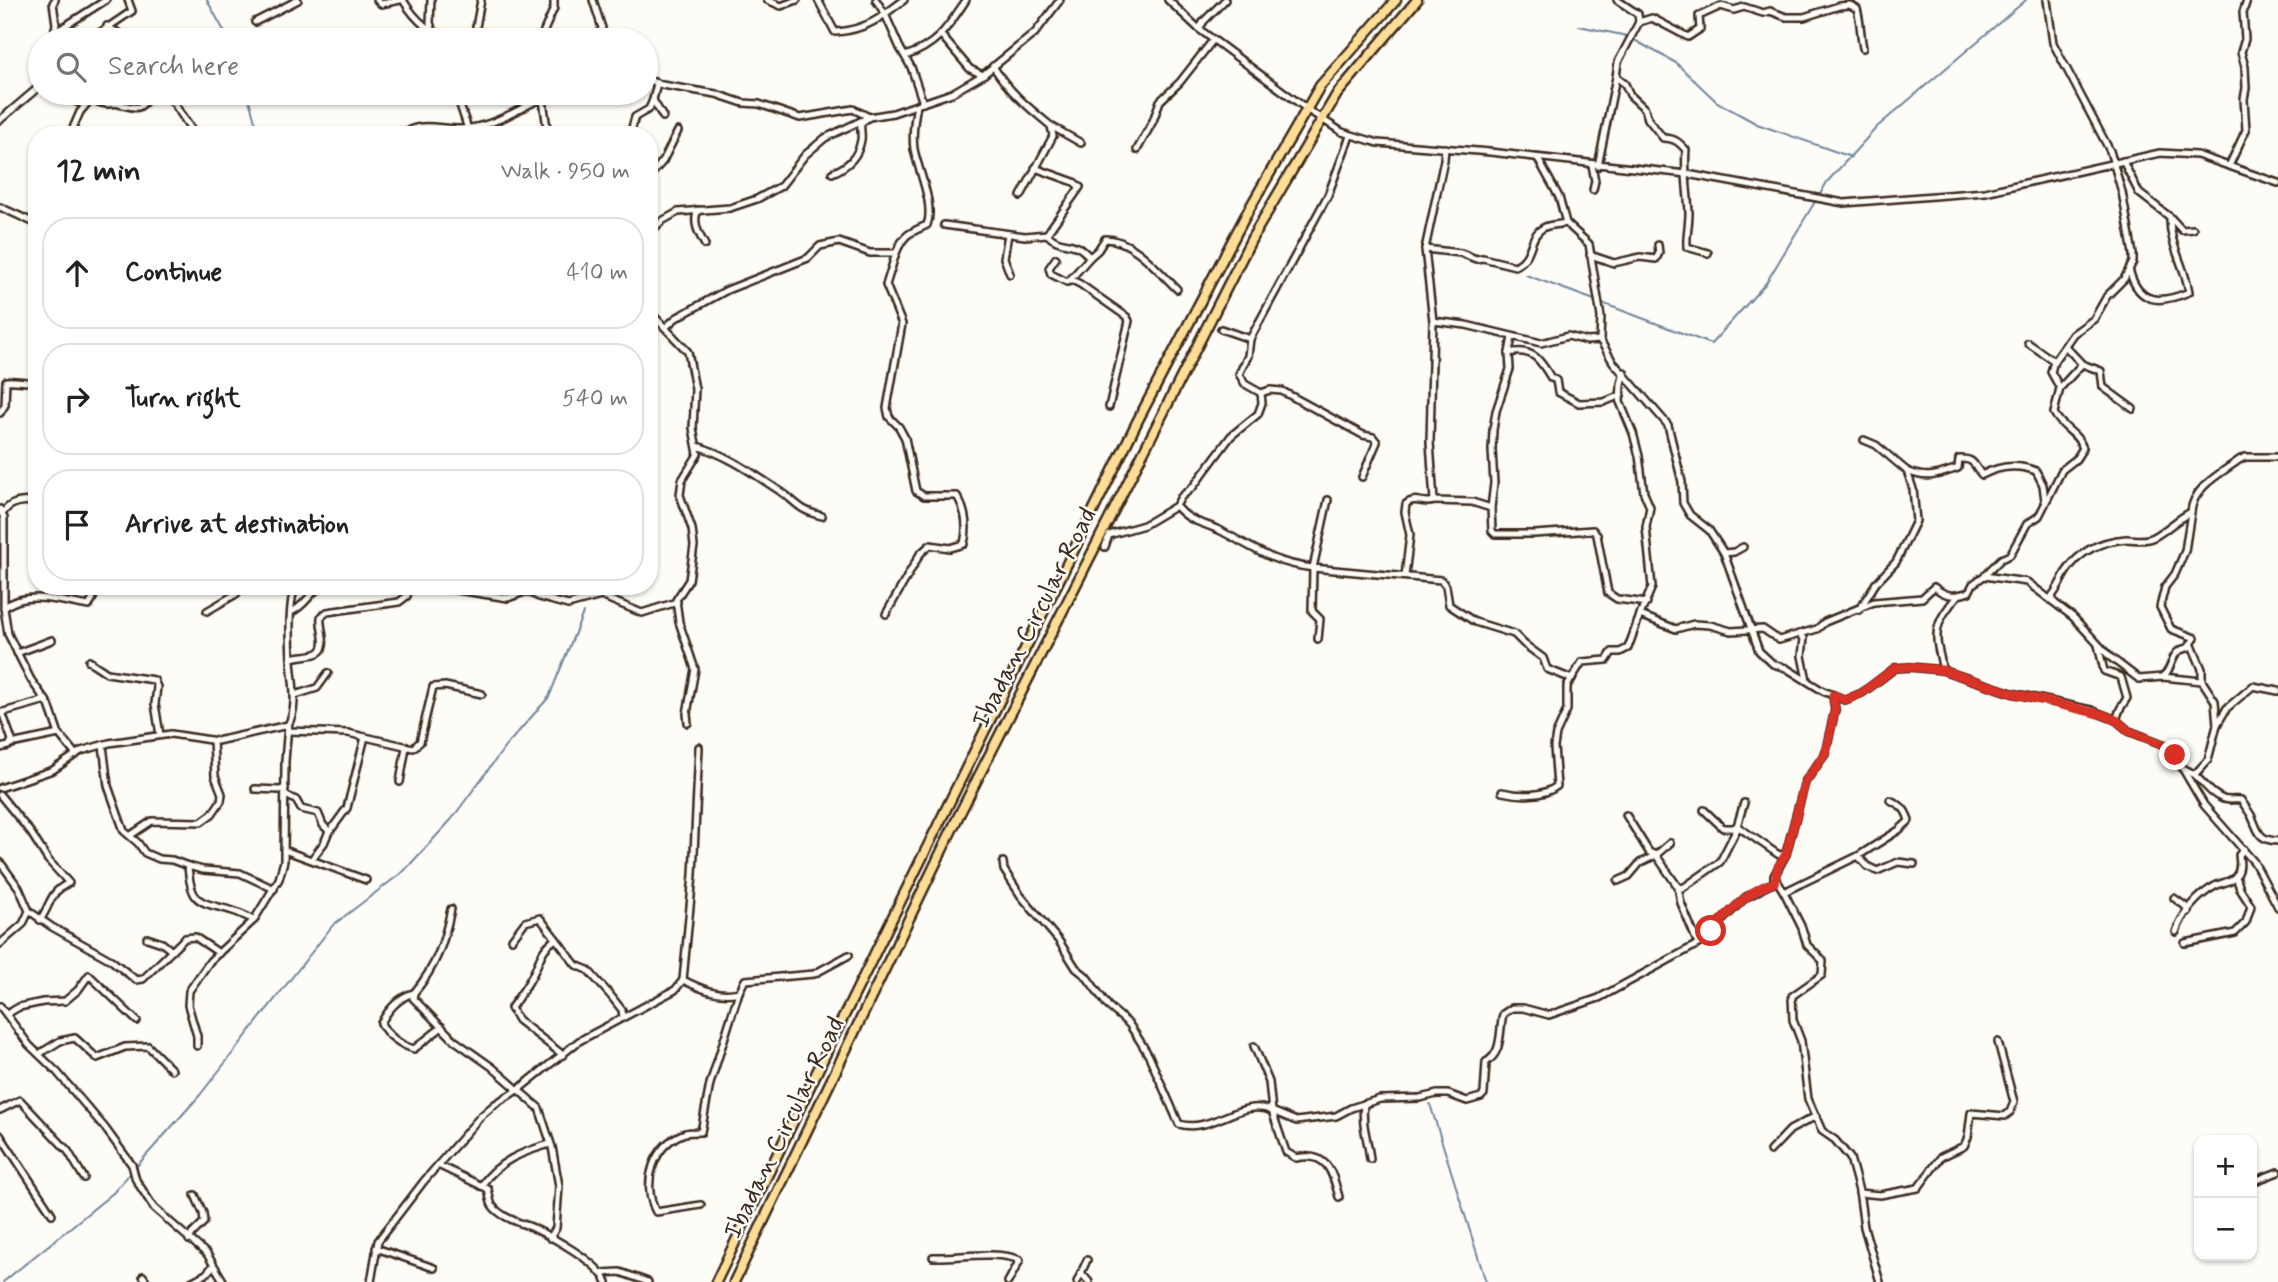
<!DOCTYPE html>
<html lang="en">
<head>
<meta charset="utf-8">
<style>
	body { margin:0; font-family:Mynerve,sans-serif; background:#f2f2f2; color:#222 }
	.controls { position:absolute; right:21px; bottom:21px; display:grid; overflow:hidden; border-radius:14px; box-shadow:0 2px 5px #0004 }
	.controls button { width:63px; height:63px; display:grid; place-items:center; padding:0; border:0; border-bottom:2px solid #e0e0e0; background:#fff; color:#222; font:35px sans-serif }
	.stop { position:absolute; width:21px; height:21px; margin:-16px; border:5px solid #d93025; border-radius:50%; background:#fff }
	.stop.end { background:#d93025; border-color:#fff; box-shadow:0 2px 7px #0008 }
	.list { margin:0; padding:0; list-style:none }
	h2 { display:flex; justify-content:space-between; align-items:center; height:91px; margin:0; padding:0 28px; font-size:30px }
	h2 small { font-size:23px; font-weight:400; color:#767676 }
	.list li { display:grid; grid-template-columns:46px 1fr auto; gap:21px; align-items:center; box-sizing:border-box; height:112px; margin:0 14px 14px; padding:0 14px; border:2px solid #e0e0e0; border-radius:28px }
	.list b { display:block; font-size:26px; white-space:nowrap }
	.list em { font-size:23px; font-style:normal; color:#767676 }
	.icon { flex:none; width:38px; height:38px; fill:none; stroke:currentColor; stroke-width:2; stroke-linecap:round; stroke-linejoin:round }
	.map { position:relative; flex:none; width:2278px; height:1282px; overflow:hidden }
	.search { position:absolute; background:#fff; box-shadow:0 2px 5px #0004; left:28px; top:28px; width:630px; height:77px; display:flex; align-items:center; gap:18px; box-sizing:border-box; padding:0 24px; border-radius:38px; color:#767676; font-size:26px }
	.panel { position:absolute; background:#fff; box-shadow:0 2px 5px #0004; left:28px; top:126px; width:630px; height:469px; border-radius:28px }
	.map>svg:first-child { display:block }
</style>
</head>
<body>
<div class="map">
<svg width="2278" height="1282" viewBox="0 0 2278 1282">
	<rect width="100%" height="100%" fill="#fdfcf7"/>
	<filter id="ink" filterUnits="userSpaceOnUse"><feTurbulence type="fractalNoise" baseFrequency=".0143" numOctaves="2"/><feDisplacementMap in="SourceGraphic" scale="14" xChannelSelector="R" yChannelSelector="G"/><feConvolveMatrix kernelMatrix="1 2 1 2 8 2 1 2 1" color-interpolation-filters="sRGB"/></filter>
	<g filter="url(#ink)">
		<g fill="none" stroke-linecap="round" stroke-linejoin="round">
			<g stroke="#72869c" stroke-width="2">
				<polyline points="207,0 229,40"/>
				<polyline points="1579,26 1627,36 1676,63 1717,102 1757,124 1851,157"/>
				<polyline points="247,93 258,131"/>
				<polyline points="1819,196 1827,182 1877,127 2026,0"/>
				<polyline points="1526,275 1597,301"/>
				<polyline points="1602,303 1711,344 1766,283 1816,200"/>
				<polyline points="1430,1104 1486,1282"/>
				<polyline points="135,1168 200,1095 333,925 404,871 451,820 505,747 549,697 583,613"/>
				<polyline points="3,1282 113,1193 131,1172"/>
			</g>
			<g stroke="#3b2a1e" stroke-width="10">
				<g id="minor">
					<polyline points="55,0 53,3 56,24 54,33 106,0"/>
					<polyline points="377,0 381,4 400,0"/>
					<path d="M403,0C414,18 429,34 451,38C461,39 471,37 480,40"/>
					<polyline points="431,0 430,23 433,31"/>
					<polyline points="593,0 602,28 597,40"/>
					<polyline points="767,0 781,6 797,0"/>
					<path d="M818,0L835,32C854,31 869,26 885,14L900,48L911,67L923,103"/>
					<polyline points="876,0 885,14 904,0"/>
					<polyline points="1168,0 1199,29 1311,112 1342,132 1378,143 1490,152 1687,174 1844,203 1985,192 2160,153 2197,155 2278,183"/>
					<path d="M1617,0L1638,14L1639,22L1618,62L1616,77L1625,84L1630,95L1645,109L1648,119L1663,138C1674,138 1679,142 1686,150C1684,170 1688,192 1689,213C1689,225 1686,235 1687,247L1708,253"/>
					<polyline points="2047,0 2053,43 2110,151 2122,192 2133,254 2133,262 2124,279 2107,296 2094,319 2073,334 2054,361"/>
					<polyline points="255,22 298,0"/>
					<path d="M1639,22L1652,18L1688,37L1700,29L1699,16L1721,6L1734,10L1744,7L1763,13L1770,11L1786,17H1804L1839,6L1850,5L1857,9C1861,22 1860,34 1863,48"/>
					<path d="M107,26C116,33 123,34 131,40"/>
					<polyline points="1199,29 1204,21 1225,0"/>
					<polyline points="941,35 970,69 983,75"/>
					<polyline points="474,38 481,0"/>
					<polyline points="89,40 132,11 128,0"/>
					<polyline points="540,40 554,8 554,0"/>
					<path d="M905,56C937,46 948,27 966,0"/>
					<path d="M993,66C1008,91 1029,108 1051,126L1053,136L1021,196"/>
					<path d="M646,79L662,85L716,94L743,103L759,104L800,118L853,109L869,117L861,123C860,129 862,134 861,140C858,158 847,167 832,173"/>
					<polyline points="657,83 653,100 663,117"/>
					<polyline points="56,93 84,105"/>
					<polyline points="167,93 195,135"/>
					<polyline points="456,93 468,129 466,135"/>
					<polyline points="542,93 548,135"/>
					<polyline points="0,120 40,86"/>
					<polyline points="1051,126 1081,143"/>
					<path d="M70,135L80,112L91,99C96,101 102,104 108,104C110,104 117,103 119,104C141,109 137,111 153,93"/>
					<path d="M400,135C427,118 441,133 470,128C495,125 519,109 542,98"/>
					<polyline points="630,135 635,117 649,109 653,100"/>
					<polyline points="1445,148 1444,160 1425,249 1433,321 1430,442 1434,501 1472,502 1491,508 1494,483 1492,450 1493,430 1496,411 1510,369 1509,353 1512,337"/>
					<polyline points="1137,150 1153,121 1160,101 1180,82 1213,40"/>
					<polyline points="1538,159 1559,197 1566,223 1589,244 1601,317 1600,340 1613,362 1668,425 1682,482 1683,503 1690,515 1709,530 1724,553 1759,651 1773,664 1786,668 1823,691 1845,700 1862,693 1895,668 1910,667 1942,670 2012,693 2091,710 2116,720 2129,731 2165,745 2171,749 2204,805 2254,862 2278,907"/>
					<path d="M2123,161L2139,193L2170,217C2169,244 2185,266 2189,292C2160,304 2138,305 2129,269"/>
					<polyline points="1592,165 1595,181 1593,190"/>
					<polyline points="1598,166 1616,77"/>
					<polyline points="2229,166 2246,130 2244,99 2246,88 2245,67 2241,52 2245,39 2243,12 2247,0"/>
					<path d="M1035,168L1074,182L1080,187L1051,228L1047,234C1056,244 1064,242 1075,246C1081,247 1085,253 1090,257L1098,250L1105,239C1133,239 1157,270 1177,289"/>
					<polyline points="649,177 663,161 678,131"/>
					<polyline points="0,207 37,224"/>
					<path d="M698,210C692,223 699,234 705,245"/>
					<polyline points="2170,217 2182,230 2193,229"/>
					<polyline points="944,225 1025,236 1047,234"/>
					<polyline points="649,233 662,221 678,212 730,208 757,199 781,186 805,155 825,138 869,117 893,113 952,93 983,75 1035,33 1060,0"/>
					<polyline points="1008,234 1004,258 1010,274"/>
					<polyline points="649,247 653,260 649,283"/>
					<path d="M1425,249L1461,253L1476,259L1483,258L1515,266C1535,257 1527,235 1545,227C1551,224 1559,225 1566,223"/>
					<polyline points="1590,255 1614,263 1640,257 1656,259 1659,253 1658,245"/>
					<polyline points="1056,258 1049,268 1051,274 1067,282 1072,280 1080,284 1127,317 1129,321 1109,407"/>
					<polyline points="1069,281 1090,257"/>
					<polyline points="649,307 653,315 688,352 695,389 693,428 698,454 682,480 680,495 692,529 694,546 689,580 676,600 679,622 695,669 687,714 688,723"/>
					<polyline points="1433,321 1466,325 1541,343 1568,336 1587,341 1600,340"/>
					<path d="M666,327L676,318L727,290L808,258L820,246L839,242L870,253H896C904,234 909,233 927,225C935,205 918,170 914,149C912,134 914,120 917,105"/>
					<polyline points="1221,329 1250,339 1248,356 1239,374 1245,384 1261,393 1270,390 1282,391 1363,435 1373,437 1377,442 1362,477"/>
					<polyline points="1250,339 1328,195 1350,136"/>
					<path d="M2028,343L2054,361L2051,372L2060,388L2054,413C2063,430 2076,431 2083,448L2076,459L2062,470L2039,516L2027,524L2010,555L2001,559L1984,576L2027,582L2073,617L2110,657L2139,679L2163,677L2202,681L2215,701L2217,725L2227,708L2253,686L2278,691"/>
					<polyline points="2066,347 2082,364"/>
					<path d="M1509,353C1533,347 1541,361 1551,378L1556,380L1558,392L1579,403L1604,402L1621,395"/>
					<polyline points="1624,372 1621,384 1620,402 1633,433 1639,456 1644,493 1650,507 1646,527 1652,587 1640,615"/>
					<polyline points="2060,388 2082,364 2101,371 2103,387 2133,409"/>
					<path d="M1261,393L1262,403L1258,414L1231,436L1193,487L1181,497L1176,506C1191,524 1205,522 1223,532C1257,550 1273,563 1313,568L1312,611L1320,619L1318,639"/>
					<path d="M0,413L5,405L6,381C17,380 26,383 37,382"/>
					<path d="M697,446C730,456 752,473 780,491C799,504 798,510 822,516"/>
					<path d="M1907,471C1928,480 1937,475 1958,468L1959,459C1975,458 1973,465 1982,475C1999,466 2018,464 2036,471L2043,485L2045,501"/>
					<polyline points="1328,500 1313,568 1441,580 1446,586 1449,605 1475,622 1514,634 1524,644 1543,658 1547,669 1572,679"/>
					<polyline points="1491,508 1492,531 1495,534 1534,534 1593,530 1597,535 1608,593 1617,599 1647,603"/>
					<polyline points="0,509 4,518 4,608 8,634 31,680 49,705 59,734 76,755"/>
					<path d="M3,513C11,500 24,502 37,501"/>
					<polyline points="1105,547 1109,535 1144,525 1176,506"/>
					<polyline points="1724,553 1734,552 1743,547"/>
					<path d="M1405,576L1410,535L1405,512L1406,504C1415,496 1424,505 1434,501"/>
					<polyline points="280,586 294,591"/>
					<polyline points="432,586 508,598 527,591 539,597 568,605 601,596 642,613 677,602"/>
					<path d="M2054,602L2052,596C2058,589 2061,580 2066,572C2080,550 2101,541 2126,539C2136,539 2144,542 2154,537C2167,530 2177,519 2191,512C2193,487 2220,474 2239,460L2245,457H2278"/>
					<path d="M4,608C26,589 63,602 89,606L94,596L95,586"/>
					<polyline points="1859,610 1876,583 1896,562 1916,521 1913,489 1907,471 1876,445 1864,440"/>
					<polyline points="207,611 236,594 242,586"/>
					<path d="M291,612C306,606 309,592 323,586"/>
					<path d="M886,614L920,554L930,545L950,548L964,544C968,527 966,511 957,496H924L916,491L905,438L899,427L889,417L887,408L902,324L886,285L896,253"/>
					<polyline points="1799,634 1804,638 1802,656 1807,680"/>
					<polyline points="2191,643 2202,669 2202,681"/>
					<polyline points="2098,645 2104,671 2121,677 2127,698 2120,709 2116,720"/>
					<polyline points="17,653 52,640"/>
					<path d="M291,658C299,656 307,656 315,654C331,650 319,629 321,617L327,612L399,602L407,596L409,586"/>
					<polyline points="89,661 107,673 154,680 157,687 155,704 160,735"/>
					<path d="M1942,670C1942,658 1936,647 1937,636C1937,620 1948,608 1957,596"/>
					<path d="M2163,677C2175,666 2169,650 2188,648L2195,638L2171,629L2160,607L2165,587L2175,574L2185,551L2191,512"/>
					<polyline points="295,695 317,688 328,673"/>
					<polyline points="1833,695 1835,710 1825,754 1805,782 1786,854 1774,876 1784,892 1858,856 1867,866 1877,871 1898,862 1914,864"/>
					<polyline points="0,713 46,700"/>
					<polyline points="288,731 348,733 413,748 420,742 433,687 445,686 482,694"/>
					<polyline points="11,744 59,734"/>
					<path d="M103,745L108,786L124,831L138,843L145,853L159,859L172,860L188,866C191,906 200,901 233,911C240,913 247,917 254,920"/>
					<polyline points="0,748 9,746 12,740 2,712"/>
					<path d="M2182,768C2202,775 2205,792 2223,799C2229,801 2235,799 2241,800C2244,805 2248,810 2251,815C2259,831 2257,840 2278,841"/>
					<polyline points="2196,773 2208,760 2217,725"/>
					<polyline points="400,782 406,747"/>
					<path d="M0,788L53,770L81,751L109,743L171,734L217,741L288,725C299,705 292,681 291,659C290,635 288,609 295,586"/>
					<polyline points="255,789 280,790 285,788"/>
					<path d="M1502,792C1519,796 1543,797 1557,786L1554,747L1556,734L1567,710V686L1582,662L1607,660L1612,652H1620L1628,648L1640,615L1676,629L1694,624L1710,625L1731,631L1763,629L1779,640L1817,629L1825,622L1874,602L1922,598L1934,587C1946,597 1955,597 1969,592L1973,584L1984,576"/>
					<path d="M0,795L31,833L48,860L69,883C49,892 51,905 40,920"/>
					<polyline points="285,795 296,800 301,809 318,813 323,825 329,831 324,843 312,859"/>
					<polyline points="1744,803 1737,826 1779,855 1786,854"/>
					<polyline points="328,834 347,808 365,737"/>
					<polyline points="131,835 152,821 201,822 212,814 221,801 222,794 215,776 213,741"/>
					<polyline points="1670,843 1656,855 1678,887 1681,903 1698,944"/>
					<polyline points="284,850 366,880"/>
					<path d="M1858,856L1899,830L1909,821C1906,809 1901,805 1890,800"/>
					<polyline points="0,862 19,888 29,911 23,924 0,944"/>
					<path d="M1003,862L1004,870L1021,896L1059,941L1076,968L1086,976L1108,1006L1129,1024L1140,1041L1149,1056L1179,1124C1212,1134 1241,1097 1272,1111L1286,1152L1296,1158C1327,1151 1332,1171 1339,1197"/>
					<polyline points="188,866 203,870 240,873 274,889"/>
					<polyline points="1618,881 1629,876 1640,863 1656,855 1649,852 1626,815"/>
					<polyline points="1678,887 1683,888 1720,862 1737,829 1737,826 1733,828 1723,828 1704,810"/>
					<polyline points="1784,892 1802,928 1807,945 1823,961 1822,975 1792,996 1793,1020 1801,1041 1808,1099 1822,1131 1835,1140 1850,1158 1859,1191 1864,1227 1880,1282"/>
					<polyline points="2174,898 2185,906 2188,912"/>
					<path d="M451,909C444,943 437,965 414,993L413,998L454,1040L492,1067L539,1108L552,1147L559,1186L556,1228L550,1238"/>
					<polyline points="29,911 52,927 111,960 136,980 143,979 185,938 195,937 219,953"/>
					<path d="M2176,932C2182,914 2198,895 2215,886C2222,882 2230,883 2236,876C2241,870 2240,862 2239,855L2244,849"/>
					<polyline points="147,938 162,943 172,951"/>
					<polyline points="512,939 525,922 540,918 576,965 588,970 611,996 622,1010 623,1017"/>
					<path d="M556,939C542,948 541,957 535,970C529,984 519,996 511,1008L518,1020L563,1055"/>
					<polyline points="2185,943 2235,933 2246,922 2251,906 2240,889 2236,876"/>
					<path d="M683,980C701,989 719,997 739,992L745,980L814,974L849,955"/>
					<path d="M414,993C400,996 388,1010 381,1023C386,1035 402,1046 414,1049L442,1027"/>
					<polyline points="0,1006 29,1045 57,1072 105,1128 132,1165 136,1180 154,1208 207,1254 224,1282"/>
					<polyline points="7,1014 19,1007 43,1002 65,1001 78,990 89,975 137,1021"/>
					<polyline points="197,1046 197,1036 188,1005 189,991 210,961 254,920 279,879 284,861 285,761 288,725"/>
					<path d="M1254,1046L1269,1082L1272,1111L1296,1121L1336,1116L1351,1108L1380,1099L1420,1098L1437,1094H1448L1467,1101L1481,1097L1484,1094L1486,1062C1503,1053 1499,1031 1503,1014L1512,1008H1523L1549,1015L1599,998L1698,944L1746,897C1757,893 1763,886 1774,883V876"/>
					<polyline points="39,1054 60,1041 75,1038 97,1058 125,1047 148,1046 172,1070"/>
					<path d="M1364,1104C1361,1124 1368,1140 1370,1159"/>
					<polyline points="0,1110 20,1100 68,1151 84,1178"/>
					<polyline points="0,1135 52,1214"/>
					<polyline points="1770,1151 1790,1130 1816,1116"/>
					<path d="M438,1165L488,1189C489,1194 490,1201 492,1205C500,1217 518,1222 531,1227C552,1237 597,1261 607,1282"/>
					<polyline points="2252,1182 2278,1172"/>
					<path d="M481,1186C498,1161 522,1152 550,1144"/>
					<polyline points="1859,1193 1880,1195 1918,1188 1941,1157 1964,1146 1968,1137 1971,1113 2005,1116 2010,1112 2014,1102 1998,1042"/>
					<path d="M701,1205L656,1212C641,1184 653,1144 685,1133C689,1132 696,1132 701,1132L710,1084L739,992"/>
					<polyline points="189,1240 192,1234 204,1222 203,1213 195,1195"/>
					<polyline points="376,1248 434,1268"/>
					<path d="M933,1257C960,1258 995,1250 1020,1260L1008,1282"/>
					<polyline points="602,1273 620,1272 648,1282"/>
					<polyline points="1082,1274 1089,1282"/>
					<polyline points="143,1276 147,1282"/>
					<polyline points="191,1282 206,1274 213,1266"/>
					<polyline points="371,1282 378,1241 424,1181 480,1117 495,1104 519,1089 579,1041 675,990 683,980 693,875 699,747"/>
					<polyline points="1077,1282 1087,1260"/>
				</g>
			</g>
			<g stroke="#3b2a1e" stroke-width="13">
				<g id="highway">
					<polyline points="716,1282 839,1026 1138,420 1248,211 1320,86 1396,0"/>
					<polyline points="734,1282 958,817 1252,238 1337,94 1417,0"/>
				</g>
			</g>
			<use href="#minor" stroke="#fdfcf7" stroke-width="5"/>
			<use href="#highway" stroke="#fedd96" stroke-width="8"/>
		</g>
	</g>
	<g fill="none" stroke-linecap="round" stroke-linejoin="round" filter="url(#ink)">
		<path stroke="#d93025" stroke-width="9" d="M1711,931C1728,914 1750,888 1774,883L1778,867L1786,854L1805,782L1825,754L1835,710L1833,695L1846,700L1862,693L1895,668L1910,667L1942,670L2012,693L2104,715L2116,720L2129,731L2165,745L2175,755"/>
	</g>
	<g text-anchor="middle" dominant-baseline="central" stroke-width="5" stroke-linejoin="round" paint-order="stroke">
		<g font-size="26" fill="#3b2a1e" stroke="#fdfcf7">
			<text transform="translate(1035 618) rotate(-63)">Ibadan Circular Road</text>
			<text transform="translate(785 1128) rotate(-64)">Ibadan Circular Road</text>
		</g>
	</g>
</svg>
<div class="controls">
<button>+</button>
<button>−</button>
</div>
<div class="stop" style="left:1711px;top:931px"></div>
<div class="stop end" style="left:2175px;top:755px"></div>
<div class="search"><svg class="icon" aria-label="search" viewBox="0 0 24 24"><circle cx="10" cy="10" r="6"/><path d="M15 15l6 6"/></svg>Search here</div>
<section class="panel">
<h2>12 min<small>Walk · 950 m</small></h2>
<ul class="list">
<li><svg class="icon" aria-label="ahead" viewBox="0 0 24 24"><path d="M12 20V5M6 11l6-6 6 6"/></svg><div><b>Continue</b></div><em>410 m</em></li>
<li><svg class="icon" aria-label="right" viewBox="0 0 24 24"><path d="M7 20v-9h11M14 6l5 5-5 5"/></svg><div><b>Turn right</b></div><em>540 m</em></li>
<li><svg class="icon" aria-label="arrive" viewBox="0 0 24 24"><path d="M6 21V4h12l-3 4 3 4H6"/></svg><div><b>Arrive at destination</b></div></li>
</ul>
</section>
</div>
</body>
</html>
